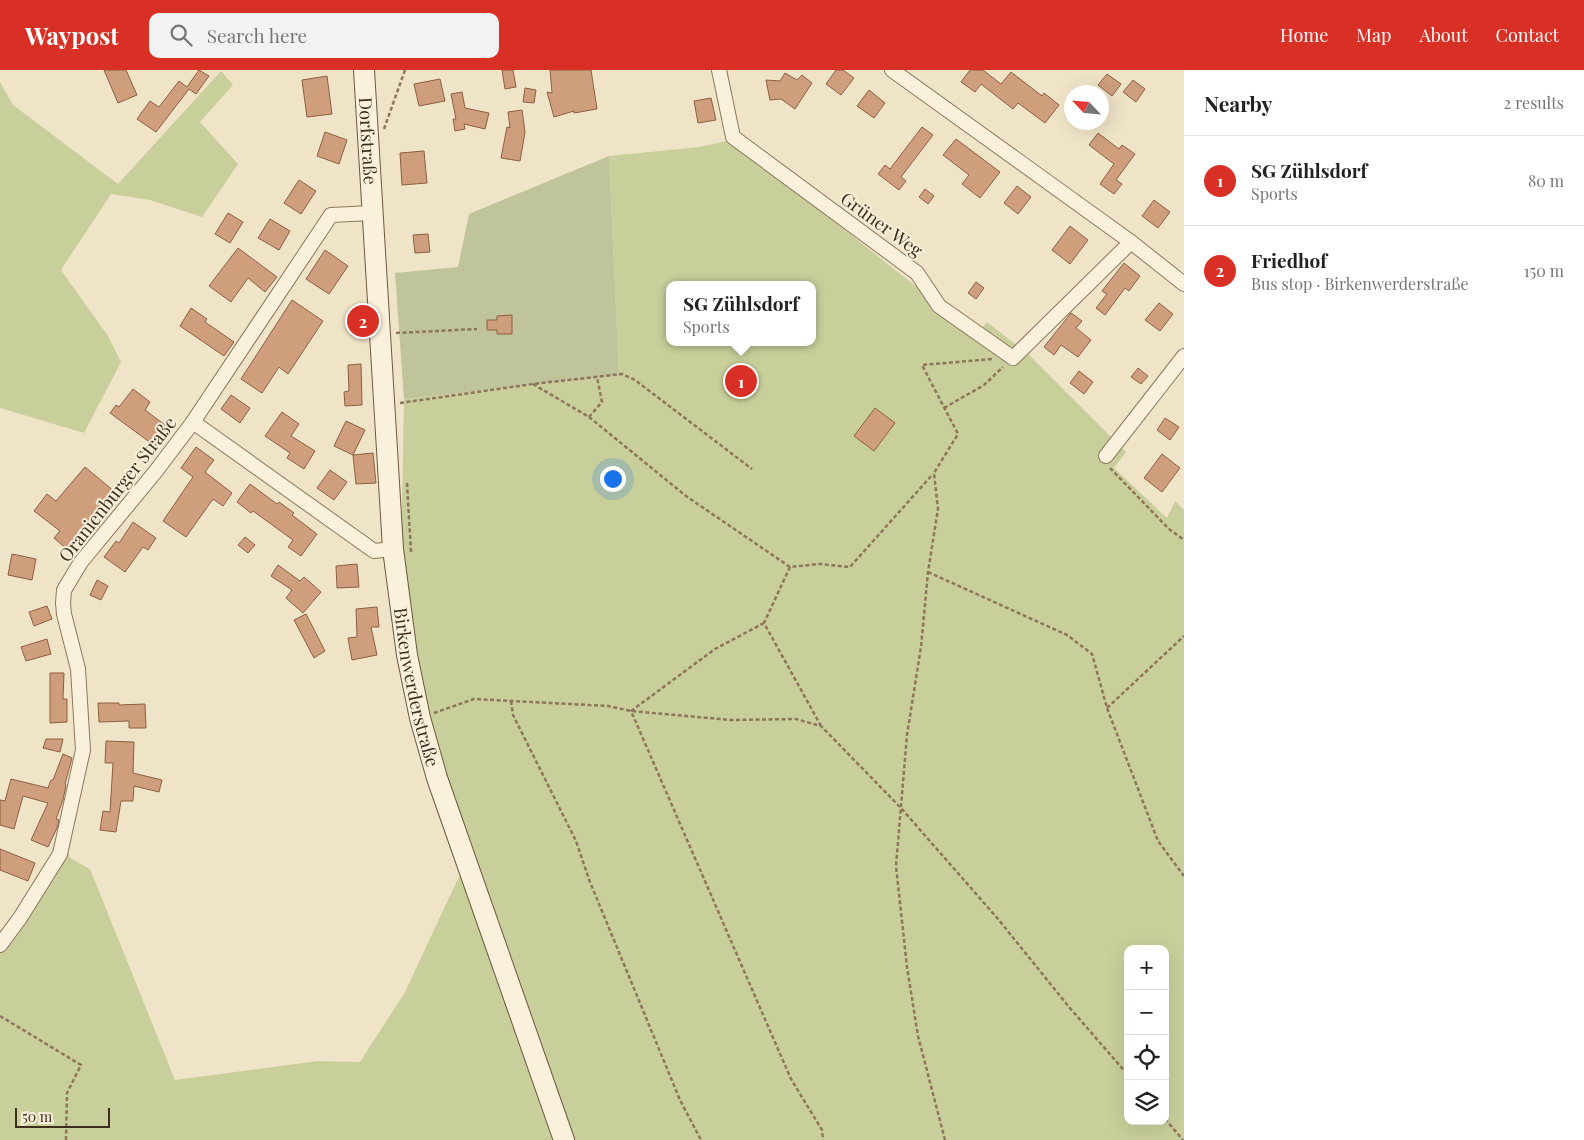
<!DOCTYPE html>
<html lang="en">
<head>
<meta charset="utf-8">
<style>
	body { margin:0; font-family:"Playfair Display",serif; background:#f2f2f2; color:#222 }
	.controls { position:absolute; right:15px; bottom:15px; display:grid; overflow:hidden; border-radius:10px; box-shadow:0 5px 20px #0002 }
	.controls button { width:45px; height:45px; display:grid; place-items:center; padding:0; border:0; border-bottom:1px solid #e0e0e0; background:#fff; color:#222; font:25px sans-serif }
	.compass { position:absolute; left:1064px; top:15px; width:45px; height:45px; border-radius:50%; background:#fff; box-shadow:0 5px 20px #0002; rotate:296deg }
	.scale { position:absolute; left:15px; bottom:12px; width:95px; box-sizing:border-box; padding-left:5px; border:2px solid #3d2e20; border-top:0; font-size:14px; line-height:18px; white-space:nowrap; color:#3d2e20; -webkit-text-stroke:4px #f7eed8; paint-order:stroke }
	.you { position:absolute; left:612px; top:408px; width:18px; height:18px; margin:-12px; border:4px solid #fff; border-radius:50%; background:#1a73e8; box-shadow:0 0 0 8px #1a73e833 }
	.badge { display:grid; place-items:center; width:32px; height:32px; border-radius:50%; background:#d93025; color:#fff; font-size:16px; font-weight:700 }
	.pin { position:absolute; translate:-50% -50%; border:2px solid #fff; box-shadow:0 1px 5px #0006 }
	.popup { position:absolute; left:666px; top:211px; width:150px; height:65px; box-sizing:border-box; display:grid; place-content:center; border-radius:10px; background:#fff; filter:drop-shadow(0 1px 4px #0005); font-size:16px; white-space:nowrap; color:#767676 }
	.popup b { font-size:19px; color:#222 }
	.popup::after { content:''; position:absolute; left:50%; top:100%; margin-left:-10px; border:10px solid transparent; border-top-color:#fff }
	.list { margin:0; padding:0; list-style:none }
	h2 { display:flex; justify-content:space-between; align-items:center; height:65px; margin:0; padding:0 20px; font-size:21px }
	h2 small { font-size:16px; font-weight:400; color:#767676 }
	.list li { display:grid; grid-template-columns:32px 1fr auto; gap:15px; align-items:center; box-sizing:border-box; height:90px; padding:0 20px; border-top:1px solid #e0e0e0 }
	.list b { display:block; font-size:19px; white-space:nowrap }
	.list p { margin:0; font-size:16px; white-space:nowrap; color:#767676 }
	.list em { font-size:16px; font-style:normal; color:#767676 }
	.icon { flex:none; width:28px; height:28px; fill:none; stroke:currentColor; stroke-width:2; stroke-linecap:round; stroke-linejoin:round }
	.map { position:relative; flex:none; width:1184px; height:1070px; overflow:hidden }
	header { display:flex; align-items:center; gap:30px; box-sizing:border-box; height:70px; padding:0 25px; background:#d93025; color:#fff }
	header strong { font-size:24px }
	nav { display:flex; gap:28px; margin-inline-start:auto; font-size:18px }
	.search { width:350px; height:45px; background:#f2f2f2; display:flex; align-items:center; gap:12px; box-sizing:border-box; padding:0 18px; border-radius:10px; color:#767676; font-size:19px }
	main { display:flex }
	aside { flex:1; background:#fff }
	.map>svg:first-child { display:block }
</style>
</head>
<body>
<header>
<strong>Waypost</strong>
<div class="search"><svg class="icon" aria-label="search" viewBox="0 0 24 24"><circle cx="10" cy="10" r="6"/><path d="M15 15l6 6"/></svg>Search here</div>
<nav><a>Home</a><a>Map</a><a>About</a><a>Contact</a></nav>
</header>
<main>
<div class="map">
<svg width="1184" height="1070" viewBox="0 0 1184 1070">
	<rect width="100%" height="100%" fill="#f0e4c8"/>
	<g fill="#c9cf9b" fill-rule="evenodd">
		<polygon points="221,1 233,15 200,52 238,94 202,147 150,130 111,124 61,200 108,266 121,292 84,363 0,338 0,12 13,35 118,114"/>
		<path d="M731,70L913,214L980,260L987,252L1028,284L1126,382L1114,398L1167,448L1175,431L1184,440V1070H0V869L66,773L70,788L90,799L175,1010L318,991L360,992L405,922L470,783L425,643L401,492L404,329L619,306L609,86L699,77ZM670,215H812V272H670ZM1128,879H1165V1051H1128Z"/>
	</g>
	<polygon fill="#bfc49a" points="609,86 619,306 404,329 395,203 458,197 469,144"/>
	<g fill="#cf9f7d" stroke="#8d5f41">
		<polygon points="104,0 126,0 137,25 118,33"/>
		<polygon points="199,0 209,6 196,24 189,19 156,62 137,49 150,31 159,37 179,11 187,17"/>
		<polygon points="502,0 513,0 516,17 505,19"/>
		<polygon points="550,0 591,0 597,39 574,43 574,41 554,47 547,22 552,23"/>
		<polygon points="836,0 843,0 854,8 841,25 826,14"/>
		<polygon points="970,0 983,0 1001,14 1011,2 1042,26 1044,23 1059,35 1045,53 1018,33 1013,39 981,14 975,22 961,12"/>
		<polygon points="785,3 797,10 802,5 812,13 795,39 781,29 770,30 766,10 780,11"/>
		<polygon points="1107,4 1121,14 1112,26 1098,15"/>
		<polygon points="327,6 332,44 307,47 302,10"/>
		<polygon points="440,9 445,31 419,36 414,14"/>
		<polygon points="1133,10 1145,19 1136,32 1123,22"/>
		<polygon points="525,18 536,20 534,33 523,32"/>
		<polygon points="869,20 885,33 874,48 857,36"/>
		<polygon points="462,22 465,38 489,43 485,59 464,54 465,59 455,61 453,49 456,49 451,24"/>
		<polygon points="711,28 716,50 698,53 694,31"/>
		<polygon points="522,40 525,62 520,91 501,88 507,57 510,58 508,42"/>
		<polygon points="922,57 933,65 901,107 906,111 899,120 878,104 885,95 890,99"/>
		<polygon points="325,62 347,70 339,94 317,86"/>
		<polygon points="1098,63 1119,79 1122,75 1135,84 1116,110 1122,114 1114,124 1100,114 1114,94 1089,75"/>
		<polygon points="956,69 1000,102 980,128 962,114 969,105 943,85"/>
		<polygon points="424,81 427,113 402,115 400,83"/>
		<polygon points="299,110 316,121 301,144 284,133"/>
		<polygon points="1017,116 1031,127 1018,144 1004,133"/>
		<polygon points="925,119 934,126 928,134 919,127"/>
		<polygon points="1154,130 1170,142 1158,158 1142,146"/>
		<polygon points="228,143 243,152 230,173 215,164"/>
		<polygon points="270,149 290,161 279,180 258,168"/>
		<polygon points="1070,156 1088,170 1070,194 1052,180"/>
		<polygon points="428,164 430,182 415,183 413,165"/>
		<polygon points="238,178 277,207 265,222 248,208 231,232 209,216"/>
		<polygon points="325,180 348,196 329,224 306,209"/>
		<polygon points="1124,193 1140,206 1129,221 1125,218 1105,245 1096,238 1107,224 1102,221"/>
		<polygon points="976,212 984,218 976,229 968,223"/>
		<polygon points="292,230 323,251 288,304 279,297 262,323 241,309"/>
		<polygon points="1159,233 1173,244 1160,261 1145,250"/>
		<polygon points="191,238 207,249 205,252 234,272 224,286 180,256"/>
		<polygon points="1071,243 1082,251 1076,258 1091,270 1078,287 1061,275 1054,285 1044,277"/>
		<polygon points="512,245 512,264 497,264 497,260 487,260 487,250 497,250 497,246"/>
		<polygon points="361,294 362,335 345,336 344,322 349,321 348,295"/>
		<polygon points="1138,298 1148,306 1141,314 1131,307"/>
		<polygon points="1079,301 1093,312 1084,324 1070,313"/>
		<polygon points="133,319 150,332 145,340 169,358 155,376 110,343 116,335 119,337"/>
		<polygon points="231,325 250,338 240,353 221,339"/>
		<polygon points="875,338 895,353 874,381 854,366"/>
		<polygon points="282,342 299,354 291,366 315,381 304,399 287,388 290,383 265,366"/>
		<polygon points="1165,348 1179,357 1170,370 1157,360"/>
		<polygon points="346,351 365,360 353,385 334,376"/>
		<polygon points="196,377 214,390 205,402 232,423 223,436 213,429 186,467 163,451 193,407 181,398"/>
		<polygon points="373,383 376,413 356,414 353,385"/>
		<polygon points="1162,384 1180,398 1162,422 1144,408"/>
		<polygon points="85,397 115,422 87,455 89,457 69,481 54,468 60,461 34,441 47,424 56,431"/>
		<polygon points="330,400 347,412 334,430 317,418"/>
		<polygon points="250,414 277,434 279,432 294,443 292,445 317,464 301,486 288,477 293,470 253,441 251,443 237,432"/>
		<polygon points="133,452 156,468 148,480 143,477 125,502 104,487 116,471 119,473"/>
		<polygon points="245,467 255,475 248,483 238,475"/>
		<polygon points="12,484 36,489 32,510 8,505"/>
		<polygon points="357,494 359,517 337,518 336,496"/>
		<polygon points="278,495 300,511 304,507 321,522 303,543 286,528 292,520 271,506"/>
		<polygon points="97,510 108,516 101,530 90,525"/>
		<polygon points="47,536 52,549 34,556 29,542"/>
		<polygon points="377,537 379,557 371,557 377,585 352,590 348,568 357,567 356,539"/>
		<polygon points="306,544 325,581 314,588 294,550"/>
		<polygon points="47,569 51,584 26,591 21,577"/>
		<polygon points="50,603 64,603 63,629 67,629 67,652 50,653"/>
		<polygon points="98,633 119,633 119,635 145,634 146,658 129,658 129,651 99,652"/>
		<polygon points="46,669 63,669 60,682 43,678"/>
		<polygon points="106,671 134,672 133,703 162,710 159,722 134,716 133,731 121,731 116,762 100,760 103,741 110,742 113,693 105,693"/>
		<polygon points="63,684 72,688 65,714 66,715 63,730 56,749 59,750 57,758 48,777 31,770 48,733 23,726 14,759 0,755 0,730 5,731 11,709 48,718 51,710 53,710"/>
		<polygon points="0,779 35,793 28,811 0,800"/>
	</g>
	<g fill="none" stroke-linecap="round" stroke-linejoin="round">
		<g stroke="#8d765c" stroke-width="16">
			<g id="street">
				<polyline points="719,0 733,67 917,203 939,236 1013,288 1131,172"/>
				<polyline points="892,0 1131,172 1184,214"/>
				<polyline points="193,352 374,481 393,479"/>
				<polyline points="1106,386 1184,286"/>
				<polyline points="0,875 20,848 60,784 83,680 78,599 64,544 63,533 64,520 81,492 156,401 193,352 331,145 372,143"/>
			</g>
		</g>
		<g stroke="#6f573f" stroke-width="22">
			<g id="secondary">
				<path id="s1" d="M364,0L393,479L407,585L420,648L437,708L564,1070"/>
			</g>
		</g>
		<g stroke="#8d765c" stroke-width="2.5" stroke-dasharray="4 2.5" stroke-linecap="butt">
			<polyline points="384,59 405,0"/>
			<polyline points="396,263 477,259"/>
			<polyline points="533,314 589,347 686,426 790,497 819,494 850,497 933,404"/>
			<polyline points="400,333 533,314 622,304 635,310 752,399"/>
			<polyline points="944,338 984,315 1003,297"/>
			<polyline points="589,347 602,332 597,307"/>
			<polyline points="1110,398 1169,459 1184,470"/>
			<polyline points="407,413 411,482"/>
			<polyline points="790,497 764,553 821,656"/>
			<polyline points="928,502 1067,565 1092,584 1107,638 1158,771 1184,806"/>
			<polyline points="764,553 715,579 631,641 791,1009 822,1060 823,1070"/>
			<polyline points="511,631 513,645 576,771 590,812 680,1030 701,1070"/>
			<polyline points="1107,638 1184,566"/>
			<polyline points="434,643 474,629 608,636 631,641 731,650 796,649 821,656 901,738 998,849 1069,937 1128,1005"/>
			<polyline points="0,946 81,995 67,1023 66,1070"/>
			<polyline points="1165,1049 1183,1070"/>
			<polyline points="945,1070 918,966 907,897 896,796 907,665 921,577 928,502 938,439 934,403 958,364 922,295 992,289"/>
		</g>
		<use href="#street" stroke="#faf1dc" stroke-width="14"/>
		<use href="#secondary" stroke="#faf1dc" stroke-width="20"/>
	</g>
	<g text-anchor="middle" dominant-baseline="central" stroke-width="4" stroke-linejoin="round" paint-order="stroke">
		<g font-size="18" fill="#3d2e20" stroke="#f7eed8">
			<text stroke="none"><textPath href="#s1" startOffset="71">Dorfstraße</textPath></text>
			<text transform="translate(882 154) rotate(36)">Grüner Weg</text>
			<text transform="translate(117 419) rotate(-52)">Oranienburger Straße</text>
			<text stroke="none"><textPath href="#s1" startOffset="620">Birkenwerderstraße</textPath></text>
		</g>
	</g>
</svg>
<div class="controls">
<button>+</button>
<button>−</button>
<button><svg class="icon" aria-label="locate" viewBox="0 0 24 24"><circle cx="12" cy="12" r="6"/><path d="M12 2v4M12 18v4M2 12h4M18 12h4"/></svg></button>
<button><svg class="icon" aria-label="layers" viewBox="0 0 24 24"><path d="M12 4l9 5-9 5-9-5zM3 14l9 5 9-5"/></svg></button>
</div>
<svg class="compass" viewBox="-18 -18 36 36"><path d="M0-13l5 13h-10z" fill="#e53935"/><path d="M0 13l5-13h-10z" fill="#767676"/></svg>
<div class="scale">50 m</div>
<div class="you"></div>
<div class="pin badge" style="left:741px;top:311px">1</div>
<div class="popup"><b>SG Zühlsdorf</b>Sports</div>
<div class="pin badge" style="left:363px;top:251px">2</div>
</div>
<aside>
<h2>Nearby<small>2 results</small></h2>
<ul class="list">
<li><span class="badge">1</span><div><b>SG Zühlsdorf</b><p>Sports</p></div><em>80 m</em></li>
<li><span class="badge">2</span><div><b>Friedhof</b><p>Bus stop · Birkenwerderstraße</p></div><em>150 m</em></li>
</ul>
</aside>
</main>
</body>
</html>
